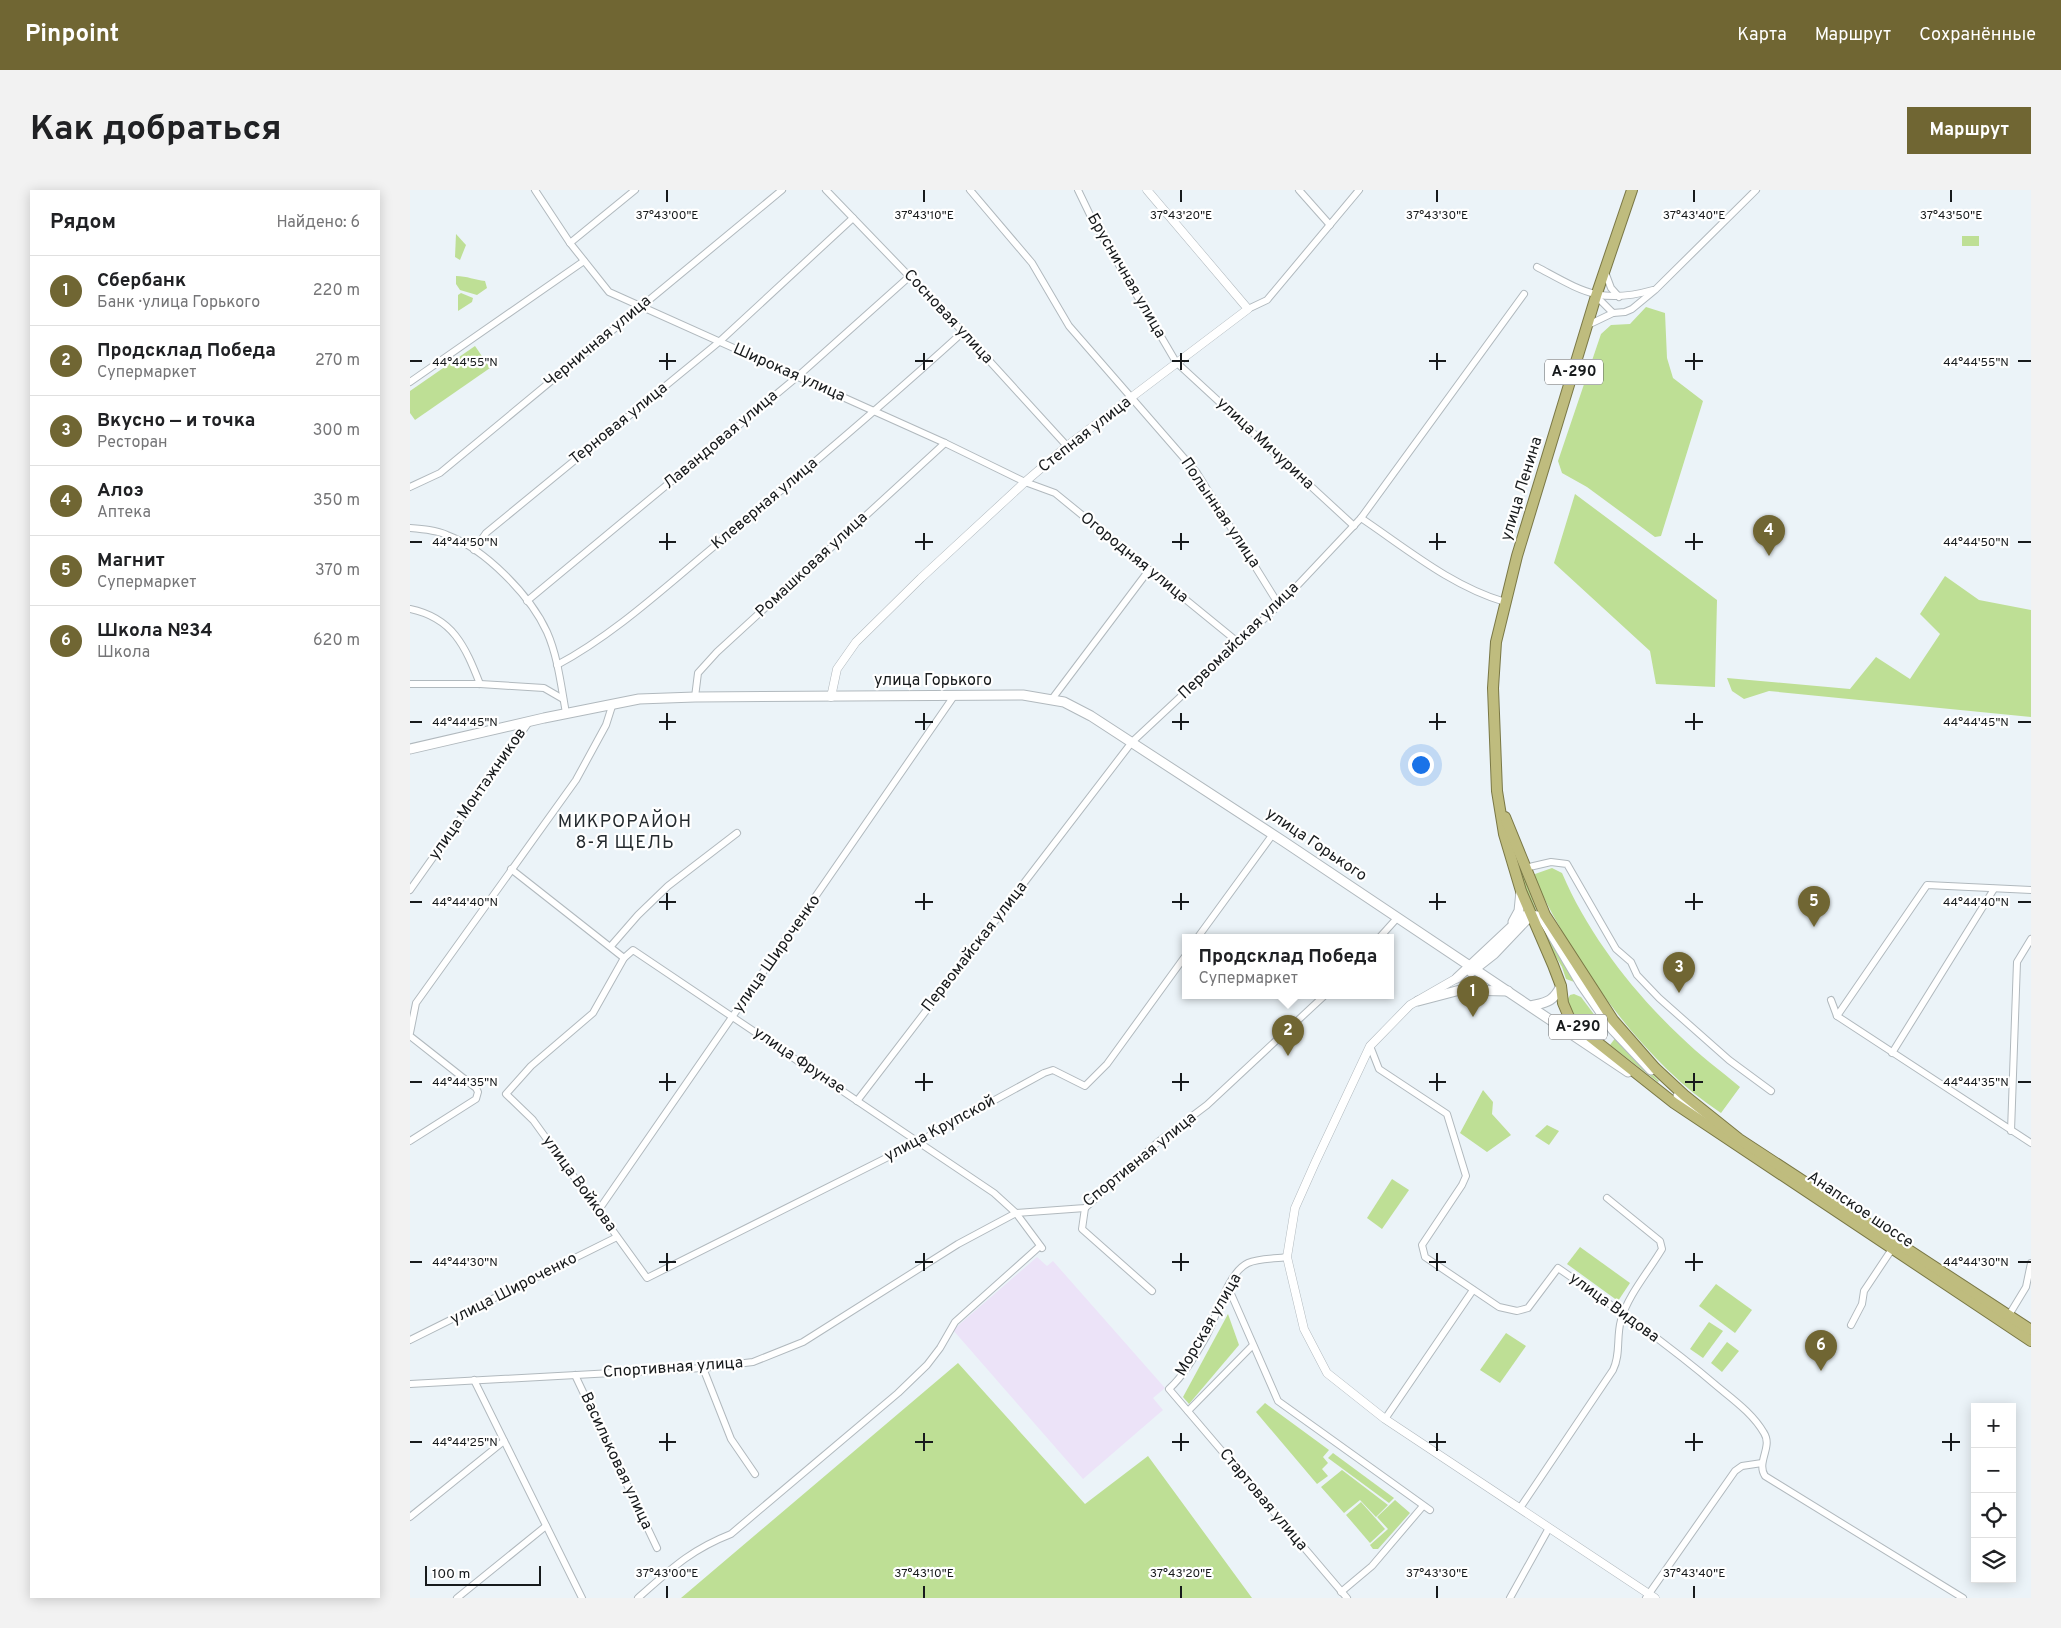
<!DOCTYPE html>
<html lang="ru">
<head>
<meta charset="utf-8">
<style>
	body { margin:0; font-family:Overpass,sans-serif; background:#f2f2f2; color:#202124 }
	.controls { position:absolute; right:15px; bottom:15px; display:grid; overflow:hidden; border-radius:0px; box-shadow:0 2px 12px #0003 }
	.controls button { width:45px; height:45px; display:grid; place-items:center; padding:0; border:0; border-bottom:1px solid #e0e0e0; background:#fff; color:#202124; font:25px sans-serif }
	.scale { position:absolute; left:15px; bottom:12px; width:116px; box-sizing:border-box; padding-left:5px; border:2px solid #171a1c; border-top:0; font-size:14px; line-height:18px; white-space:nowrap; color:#171a1c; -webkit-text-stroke:4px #fff; paint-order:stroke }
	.you { position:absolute; left:1010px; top:574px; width:18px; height:18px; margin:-12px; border:4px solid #fff; border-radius:50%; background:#1a73e8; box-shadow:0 0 0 8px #1a73e833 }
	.badge { display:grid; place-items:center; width:32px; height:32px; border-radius:50%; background:#706633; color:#fff; font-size:16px; font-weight:700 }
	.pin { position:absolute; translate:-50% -41px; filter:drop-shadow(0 1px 2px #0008) }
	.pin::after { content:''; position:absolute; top:26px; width:18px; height:15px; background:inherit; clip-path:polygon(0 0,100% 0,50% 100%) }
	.popup { position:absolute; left:772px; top:744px; width:212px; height:65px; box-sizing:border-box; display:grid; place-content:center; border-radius:0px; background:#fff; filter:drop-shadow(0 1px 4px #0005); font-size:16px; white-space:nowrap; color:#757577 }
	.popup b { font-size:19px; color:#202124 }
	.popup::after { content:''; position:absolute; left:50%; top:100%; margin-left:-10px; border:10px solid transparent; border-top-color:#fff }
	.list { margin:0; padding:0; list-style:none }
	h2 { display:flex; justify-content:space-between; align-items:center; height:65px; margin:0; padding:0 20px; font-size:21px }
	h2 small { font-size:16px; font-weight:400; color:#757577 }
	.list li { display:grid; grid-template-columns:32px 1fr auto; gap:15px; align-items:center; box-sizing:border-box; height:70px; padding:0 20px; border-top:1px solid #e0e0e0 }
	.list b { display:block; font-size:19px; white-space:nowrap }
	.list p { margin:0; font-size:16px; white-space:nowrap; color:#757577 }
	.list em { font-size:16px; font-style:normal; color:#757577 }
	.icon { flex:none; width:28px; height:28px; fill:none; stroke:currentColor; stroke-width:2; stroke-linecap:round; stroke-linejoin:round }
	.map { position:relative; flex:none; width:1621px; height:1408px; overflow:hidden; border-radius:0px }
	header { display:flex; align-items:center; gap:30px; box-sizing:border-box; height:70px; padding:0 25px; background:#706633; color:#fff }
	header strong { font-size:24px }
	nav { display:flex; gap:28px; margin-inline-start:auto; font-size:18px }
	.intro { display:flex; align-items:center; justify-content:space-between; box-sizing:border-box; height:120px; padding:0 30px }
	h1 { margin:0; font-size:35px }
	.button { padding:12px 22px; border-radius:0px; background:#706633; color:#fff; font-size:18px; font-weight:700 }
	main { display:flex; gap:30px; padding:0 30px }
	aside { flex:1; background:#fff; border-radius:0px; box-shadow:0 2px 12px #0003 }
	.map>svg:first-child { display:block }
</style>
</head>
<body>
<header>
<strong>Pinpoint</strong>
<nav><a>Карта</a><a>Маршрут</a><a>Сохранённые</a></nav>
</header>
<div class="intro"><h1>Как добраться</h1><a class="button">Маршрут</a></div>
<main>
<aside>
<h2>Рядом<small>Найдено: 6</small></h2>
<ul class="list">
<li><span class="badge">1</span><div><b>Сбербанк</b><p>Банк · улица Горького</p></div><em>220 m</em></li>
<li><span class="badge">2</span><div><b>Продсклад Победа</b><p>Супермаркет</p></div><em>270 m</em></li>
<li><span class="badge">3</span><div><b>Вкусно — и точка</b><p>Ресторан</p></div><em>300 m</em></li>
<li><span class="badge">4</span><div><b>Алоэ</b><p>Аптека</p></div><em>350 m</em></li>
<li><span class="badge">5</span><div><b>Магнит</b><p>Супермаркет</p></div><em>370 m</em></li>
<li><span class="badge">6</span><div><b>Школа №34</b><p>Школа</p></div><em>620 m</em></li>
</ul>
</aside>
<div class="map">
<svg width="1621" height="1408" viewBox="0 0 1621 1408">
	<rect width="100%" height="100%" fill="#ebf3f8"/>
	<polygon fill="#ece3f8" points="627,1067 637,1076 643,1071 755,1198 743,1208 753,1220 673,1289 543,1140"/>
	<g fill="#bedf95">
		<polygon points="46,44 56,55 50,70 45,67"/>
		<rect x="1552" y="46" width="17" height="10"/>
		<path d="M46,86C57,86 65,90 75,91L77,98L67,105L50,100L46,94Z"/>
		<polygon points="51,103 63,108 62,112 48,121 48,105"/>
		<polygon points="1236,117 1255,123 1257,168 1263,188 1293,211 1251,346 1245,347 1177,297 1152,283 1148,271 1191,144 1201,135 1220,134"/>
		<polygon points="65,156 80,178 5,230 0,223 0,201"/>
		<polygon points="1165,304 1307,410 1305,497 1246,494 1240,461 1144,373"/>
		<polygon points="1535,386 1569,410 1621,420 1621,527 1359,501 1334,509 1322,501 1317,488 1440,499 1466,467 1500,489 1530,444 1510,424"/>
		<polygon points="1098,645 1127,722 1167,793 1156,789 1152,777 1121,725"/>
		<path d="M1142,678L1152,683C1178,744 1223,802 1271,847C1289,865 1310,880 1330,897L1311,923C1232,871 1166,775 1125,690V684Z"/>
		<polygon points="1164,804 1171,807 1195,839 1192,847 1187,846 1168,830 1156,812 1160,805"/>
		<polygon points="1206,847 1249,891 1248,892 1200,855"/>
		<polygon points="1073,900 1083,912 1082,924 1101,945 1077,962 1050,943"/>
		<polygon points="1137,935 1149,941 1139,955 1125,946"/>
		<polygon points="982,989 999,1000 972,1039 957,1028"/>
		<polygon points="1170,1057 1220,1093 1208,1111 1157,1074"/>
		<polygon points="1306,1094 1342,1120 1325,1143 1289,1116"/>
		<polygon points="818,1124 829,1155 779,1214 773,1207"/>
		<polygon points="1299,1132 1313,1141 1293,1168 1280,1159"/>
		<polygon points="1096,1143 1116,1156 1090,1193 1070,1180"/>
		<polygon points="1317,1152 1329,1161 1312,1182 1301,1173"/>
		<polygon points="548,1173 675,1314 738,1266 842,1408 271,1408"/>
		<polygon points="855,1213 919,1260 913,1267 918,1273 912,1279 918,1286 907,1294 846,1222"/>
		<polygon points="923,1263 984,1308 979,1313 918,1268"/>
		<polygon points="932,1280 978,1315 966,1327 950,1310 934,1323 911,1297"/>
		<polygon points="985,1310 1000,1323 968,1359 963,1359 960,1355 978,1339 967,1327"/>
		<polygon points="951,1312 975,1339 960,1353 936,1325"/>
	</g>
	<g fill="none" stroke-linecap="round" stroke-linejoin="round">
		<g stroke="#b1b9be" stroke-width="8">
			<g id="minor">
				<polyline points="125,0 160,53 199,102 535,253 615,292 645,303 829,453"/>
				<polyline points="416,0 553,142 657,256"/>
				<polyline points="560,0 622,73 659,136 787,283 869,415"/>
				<polyline points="668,0 682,29 766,172 944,336"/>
				<polyline points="889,0 920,35"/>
				<polyline points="160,53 225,0"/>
				<path d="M1127,77C1172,101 1190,115 1243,100"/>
				<polyline points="1195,82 1201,98 1209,107"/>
				<polyline points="1186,106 1203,123 1215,122 1222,119 1245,100 1346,0"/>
				<polyline points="838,119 857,110 949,0"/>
				<polyline points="1178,135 1203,123"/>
				<polyline points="0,192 174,71"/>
				<polyline points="0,297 30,283 372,0"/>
				<path d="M951,328C997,359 1041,396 1095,412"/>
				<path d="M0,338C13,339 26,340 37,345C75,359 120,405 137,442C148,467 151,496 156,523"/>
				<polyline points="64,360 76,343 309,152 443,28"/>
				<polyline points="117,411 387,187 500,86"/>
				<path d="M0,419C43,428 55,456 70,494"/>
				<path d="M147,475C205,444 256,396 307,354C390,285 473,215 553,142"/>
				<polyline points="0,494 70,494 134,498 153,509"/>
				<polyline points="285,507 288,483 307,462 535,253"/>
				<polyline points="642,509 739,380"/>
				<polyline points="1115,678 1141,672 1157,674 1206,759 1221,772 1227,785 1249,808 1319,870 1361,901"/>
				<polyline points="101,679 214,768"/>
				<polyline points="0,700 119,532"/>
				<polyline points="788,747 863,644"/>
				<polyline points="970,747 988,727"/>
				<polyline points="201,756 228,725 258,696 327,643"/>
				<polyline points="1421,810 1427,826 1621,953"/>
				<polyline points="1427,826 1517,695 1621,700"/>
				<polyline points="0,843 6,813 166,590 196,535 203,513"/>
				<polyline points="0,846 66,898 68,902 66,909 0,951"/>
				<path d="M960,856L969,879L1037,924L1056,986L1052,995L1012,1055L1015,1067L1089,1117L1107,1121L1118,1118L1148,1078C1203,1116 1258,1154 1308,1197C1325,1211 1343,1224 1354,1243C1363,1257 1346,1272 1355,1286L1553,1408"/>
				<polyline points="1482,863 1584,699"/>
				<polyline points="447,911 722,552 869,415 951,328 1114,104"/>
				<polyline points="1601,941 1607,772 1621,749"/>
				<polyline points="675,1018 672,1039 742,1101"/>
				<polyline points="188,1021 544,506"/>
				<polyline points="632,1058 606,1023 584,1003 223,760 214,768 183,823 121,876 96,904 123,930 237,1088 510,951 634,883 643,880 675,896 697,874 776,765"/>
				<path d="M877,1067C865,1069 849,1068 838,1073C817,1083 807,1126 797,1145C786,1164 775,1184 759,1199L937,1408"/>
				<polyline points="818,1097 868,1211 1020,1320"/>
				<polyline points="1599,1125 1616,1097 1621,1073"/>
				<polyline points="1441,1135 1452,1114 1454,1101 1484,1056"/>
				<polyline points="0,1150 207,1047"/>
				<polyline points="293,1178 321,1249 345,1284"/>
				<polyline points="165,1185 247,1358"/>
				<polyline points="64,1190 172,1408"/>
				<polyline points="0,1194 293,1178 343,1172 393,1152 548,1054 606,1023 675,1018 748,952 797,915 915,805"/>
				<polyline points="778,1221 843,1155"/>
				<polyline points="975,1229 1063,1100"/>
				<path d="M1110,1318L1203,1180C1211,1164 1206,1148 1211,1130C1218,1105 1239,1081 1252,1059L1250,1051L1197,1008"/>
				<polyline points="0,1327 94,1251"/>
				<polyline points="931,1402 962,1376 1013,1316"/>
				<polyline points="47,1408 136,1336"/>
				<path d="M228,1408C260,1380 280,1360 321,1344L488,1203L517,1175L530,1158L545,1132L630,1056"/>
				<polyline points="1100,1408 1139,1338"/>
				<polyline points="1236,1408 1325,1281 1332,1276 1352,1273"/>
			</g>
		</g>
		<g stroke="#b1b9be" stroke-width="9">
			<g id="tertiary">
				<polyline points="421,507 427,479 446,452 511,388 615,292 657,256 838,119 737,0"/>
				<polyline points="1047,788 1000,815 960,856 905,973 885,1018 877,1067 894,1139 917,1183 975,1229 1245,1408"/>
			</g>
		</g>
		<g stroke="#b1b9be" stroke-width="11">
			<g id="secondary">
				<polyline points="0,559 134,528 229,509 285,507 613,505 654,512 681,526 873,651 1218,882"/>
				<polyline points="1103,732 1109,721 1111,701"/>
				<polyline points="1061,782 1084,764 1121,725"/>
				<polyline points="1047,788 1111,728 1116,725 1128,726 1135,733 1171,794 1203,840 1241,880"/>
				<polyline points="1008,811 1050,800 1098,801"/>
				<path d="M1121,816C1137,812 1143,812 1151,796"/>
				<polyline points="1268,906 1293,926"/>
			</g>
		</g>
		<g stroke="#7a7846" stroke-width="12">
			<g id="trunk">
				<polyline points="1222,0 1186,106 1107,366 1086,452 1083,498 1087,601 1094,644 1111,701 1143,775 1151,796 1153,813 1159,827 1168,837 1264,913 1621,1151"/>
				<polyline points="1095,627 1135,725 1203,830 1245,878 1274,905 1329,949 1621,1140"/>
			</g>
		</g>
		<use href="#minor" stroke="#fff" stroke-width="6"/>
		<use href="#tertiary" stroke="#fff" stroke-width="8"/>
		<use href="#secondary" stroke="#fff" stroke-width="9"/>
		<use href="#trunk" stroke="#bfbc7e" stroke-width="10"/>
	</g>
	<path fill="none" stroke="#171a1c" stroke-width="2" d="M257,0V12M514,0V12M771,0V12M1027,0V12M1284,0V12M1541,0V12M257,163V180M514,163V180M771,163V180M1027,163V180M1284,163V180M0,171H12M249,171H266M505,171H523M762,171H779M1019,171H1036M1275,171H1293M1608,171H1621M257,343V360M514,343V360M771,343V360M1027,343V360M1284,343V360M0,352H12M249,352H266M505,352H523M762,352H779M1019,352H1036M1275,352H1293M1608,352H1621M257,523V540M514,523V540M771,523V540M1027,523V540M1284,523V540M0,532H12M249,532H266M505,532H523M762,532H779M1019,532H1036M1275,532H1293M1608,532H1621M257,703V720M514,703V720M771,703V720M1027,703V720M1284,703V720M0,712H12M249,712H266M505,712H523M762,712H779M1019,712H1036M1275,712H1293M1608,712H1621M257,883V901M514,883V901M771,883V901M1027,883V901M1284,883V901M0,892H12M249,892H266M505,892H523M762,892H779M1019,892H1036M1275,892H1293M1608,892H1621M257,1063V1081M514,1063V1081M771,1063V1081M1027,1063V1081M1284,1063V1081M0,1072H12M249,1072H266M505,1072H523M762,1072H779M1019,1072H1036M1275,1072H1293M1608,1072H1621M257,1243V1261M514,1243V1261M771,1243V1261M1027,1243V1261M1284,1243V1261M1541,1243V1261M0,1252H12M249,1252H266M505,1252H523M762,1252H779M1019,1252H1036M1275,1252H1293M1532,1252H1550M257,1396V1408M514,1396V1408M771,1396V1408M1027,1396V1408M1284,1396V1408"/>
	<g text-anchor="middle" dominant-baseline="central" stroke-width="4.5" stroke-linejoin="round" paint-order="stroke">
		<g fill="#fff" stroke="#5d5f60" stroke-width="1">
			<rect x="1135" y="169.5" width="58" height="25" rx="4"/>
			<rect x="1139" y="824.5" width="58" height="25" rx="4"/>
		</g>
		<g font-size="15" font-weight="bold" fill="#171a1c">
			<text x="1164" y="182">А-290</text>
			<text x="1168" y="837">А-290</text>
		</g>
		<g font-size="16" fill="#171a1c" stroke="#fff">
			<text transform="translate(716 86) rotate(60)">Брусничная улица</text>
			<text transform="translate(538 127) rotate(47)">Сосновая улица</text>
			<text transform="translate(188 152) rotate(-40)">Черничная улица</text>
			<text transform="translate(379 183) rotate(24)">Широкая улица</text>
			<text transform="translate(209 234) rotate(-39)">Терновая улица</text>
			<text transform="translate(675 245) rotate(-38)">Степная улица</text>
			<text transform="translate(311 250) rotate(-40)">Лавандовая улица</text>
			<text transform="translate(855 254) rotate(43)">улица Мичурина</text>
			<text transform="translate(1112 299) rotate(-73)">улица Ленина</text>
			<text transform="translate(355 314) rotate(-40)">Клеверная улица</text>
			<text transform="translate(810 323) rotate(56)">Полынная улица</text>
			<text transform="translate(724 368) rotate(39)">Огородняя улица</text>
			<text transform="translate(402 375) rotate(-43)">Ромашковая улица</text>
			<text transform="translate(829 451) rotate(-44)">Первомайская улица</text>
			<text x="523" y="491">улица Горького</text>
			<text transform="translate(68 604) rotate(-55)">улица Монтажников</text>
			<text transform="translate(906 655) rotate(34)">улица Горького</text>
			<text transform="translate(565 757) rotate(-52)">Первомайская улица</text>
			<text transform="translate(367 764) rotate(-55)">улица Широченко</text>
			<text transform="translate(389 871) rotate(34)">улица Фрунзе</text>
			<text transform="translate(530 939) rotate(-28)">улица Крупской</text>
			<text transform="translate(730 970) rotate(-39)">Спортивная улица</text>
			<text transform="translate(169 994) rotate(54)">улица Войкова</text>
			<text transform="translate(1450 1020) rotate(34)">Анапское шоссе</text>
			<text transform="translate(104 1099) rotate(-27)">улица Широченко</text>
			<text transform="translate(1204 1118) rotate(36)">улица Видова</text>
			<text transform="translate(799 1135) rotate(-60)">Морская улица</text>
			<text transform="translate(263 1178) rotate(-4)">Спортивная улица</text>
			<text transform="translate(206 1271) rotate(65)">Васильковая улица</text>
			<text transform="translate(853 1310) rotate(50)">Стартовая улица</text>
		</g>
		<g font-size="18" letter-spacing="1" fill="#252b2f" stroke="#fff">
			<text x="215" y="632">МИКРОРАЙОН<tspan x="215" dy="21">8-Я ЩЕЛЬ</tspan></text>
		</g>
	</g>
	<g font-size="12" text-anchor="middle" fill="#171a1c" stroke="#fff" stroke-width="4.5" stroke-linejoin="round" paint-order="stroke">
		<text x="257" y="29">37°43'00"E</text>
		<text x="514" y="29">37°43'10"E</text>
		<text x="771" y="29">37°43'20"E</text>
		<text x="1027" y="29">37°43'30"E</text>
		<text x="1284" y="29">37°43'40"E</text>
		<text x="1541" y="29">37°43'50"E</text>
		<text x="55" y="176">44°44'55"N</text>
		<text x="1566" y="176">44°44'55"N</text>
		<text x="55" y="356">44°44'50"N</text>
		<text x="1566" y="356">44°44'50"N</text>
		<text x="55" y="536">44°44'45"N</text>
		<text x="1566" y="536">44°44'45"N</text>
		<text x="55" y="716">44°44'40"N</text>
		<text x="1566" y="716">44°44'40"N</text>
		<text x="55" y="896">44°44'35"N</text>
		<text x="1566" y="896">44°44'35"N</text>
		<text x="55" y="1076">44°44'30"N</text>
		<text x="1566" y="1076">44°44'30"N</text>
		<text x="55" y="1256">44°44'25"N</text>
		<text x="257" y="1387">37°43'00"E</text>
		<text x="514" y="1387">37°43'10"E</text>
		<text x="771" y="1387">37°43'20"E</text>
		<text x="1027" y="1387">37°43'30"E</text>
		<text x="1284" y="1387">37°43'40"E</text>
	</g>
</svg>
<div class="controls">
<button>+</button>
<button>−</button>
<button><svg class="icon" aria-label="locate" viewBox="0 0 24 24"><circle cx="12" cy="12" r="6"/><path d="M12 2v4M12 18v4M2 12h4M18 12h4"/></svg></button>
<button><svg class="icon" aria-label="layers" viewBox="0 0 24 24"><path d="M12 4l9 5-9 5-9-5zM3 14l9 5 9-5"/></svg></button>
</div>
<div class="scale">100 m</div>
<div class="you"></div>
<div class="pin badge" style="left:1063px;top:827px">1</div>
<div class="pin badge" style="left:878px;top:866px">2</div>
<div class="popup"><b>Продсклад Победа</b>Супермаркет</div>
<div class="pin badge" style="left:1269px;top:803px">3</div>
<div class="pin badge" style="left:1359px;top:366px">4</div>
<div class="pin badge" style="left:1404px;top:737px">5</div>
<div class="pin badge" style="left:1411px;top:1181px">6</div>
</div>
</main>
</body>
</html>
